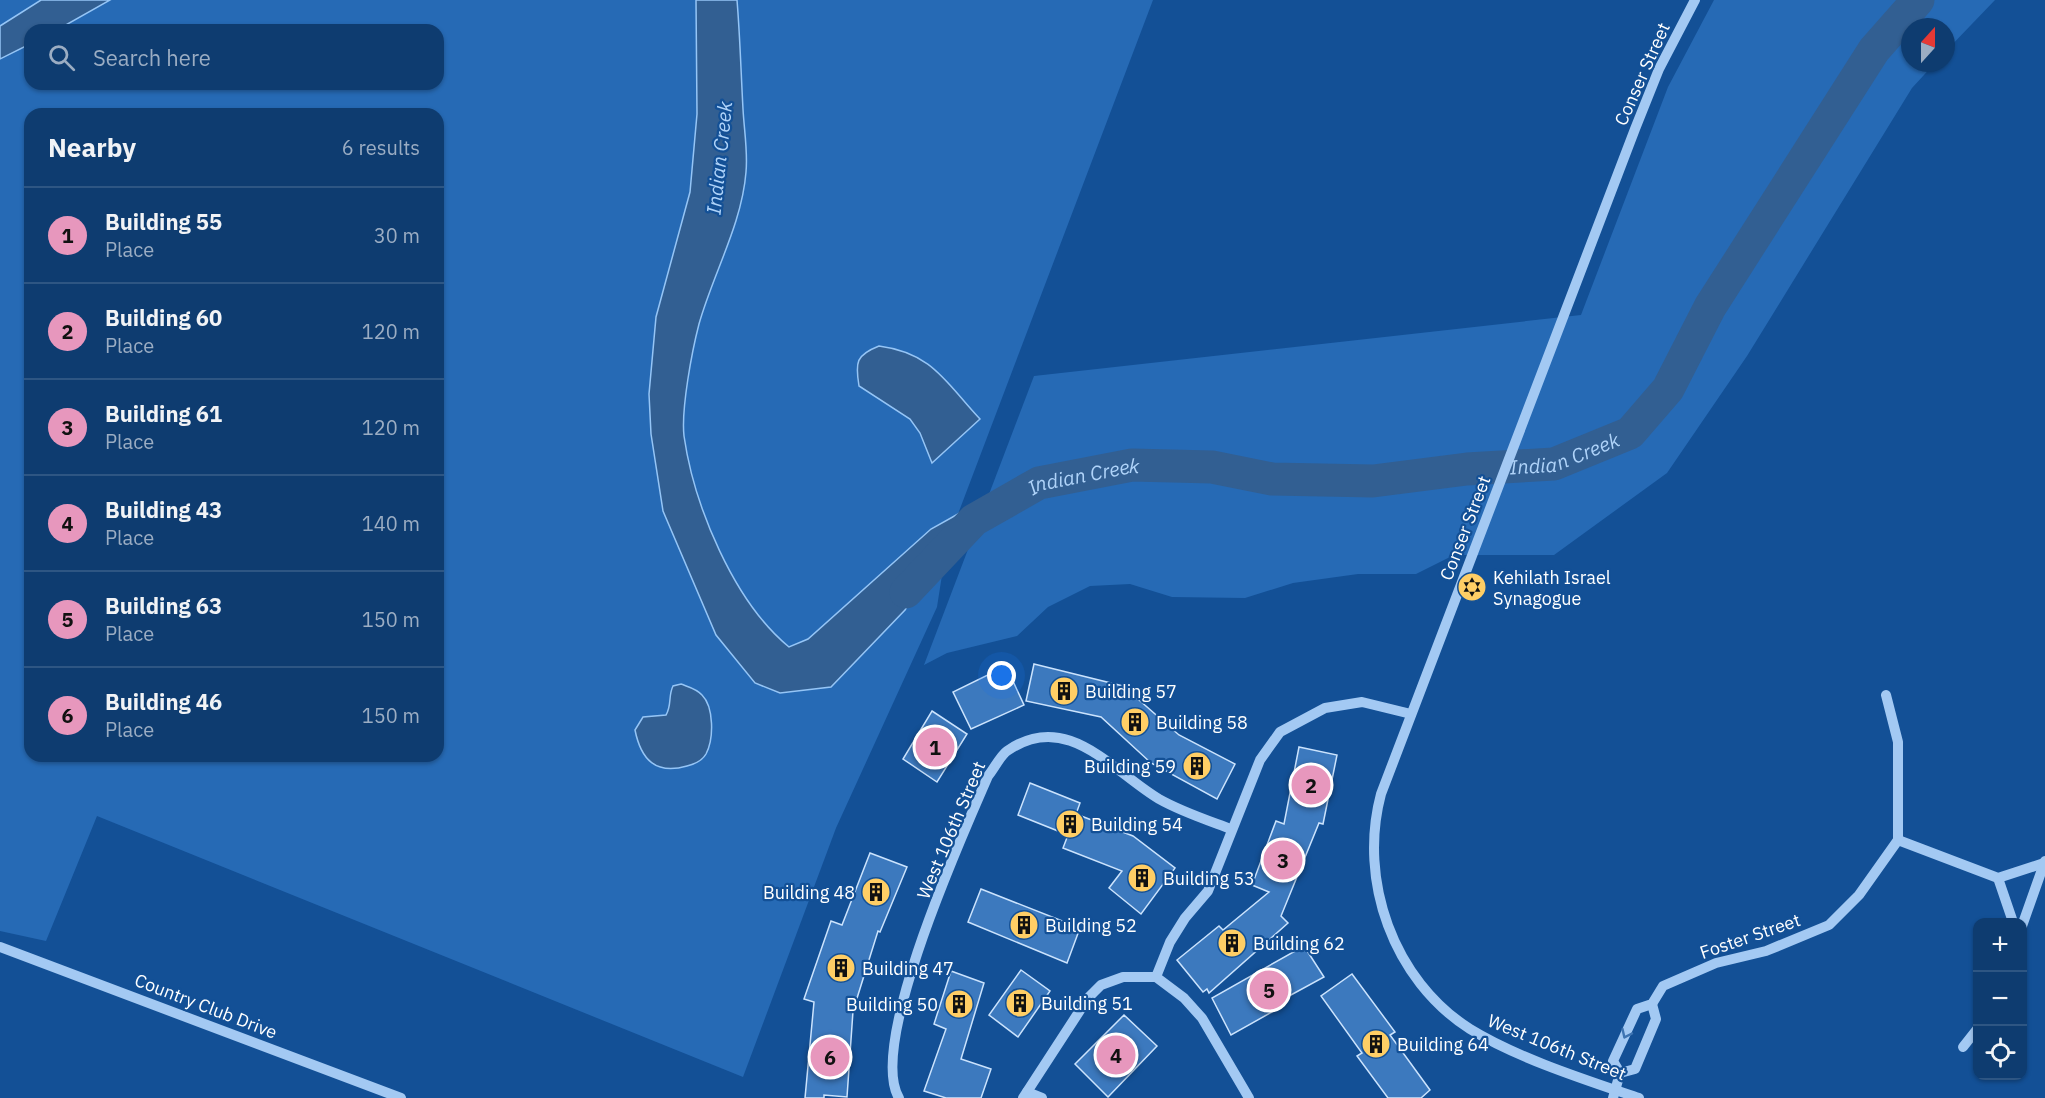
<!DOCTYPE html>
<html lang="en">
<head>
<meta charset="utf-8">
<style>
	body { margin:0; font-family:"IBM Plex Sans",sans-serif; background:#174375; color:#f1f3f6 }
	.controls { position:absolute; right:18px; bottom:18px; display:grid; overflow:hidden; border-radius:12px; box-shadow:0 2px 4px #0004 }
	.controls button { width:54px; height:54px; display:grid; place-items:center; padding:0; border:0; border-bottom:2px solid #2e5683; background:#0e3c70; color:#f1f3f6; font:30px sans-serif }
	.compass { position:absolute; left:1901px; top:18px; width:54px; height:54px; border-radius:50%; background:#0e3c70; box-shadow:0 2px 4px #0004; rotate:21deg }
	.you { position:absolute; left:1002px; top:676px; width:21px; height:21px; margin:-15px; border:4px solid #fff; border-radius:50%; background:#1a73e8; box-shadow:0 0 0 9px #1a73e833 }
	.badge { display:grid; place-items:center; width:39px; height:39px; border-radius:50%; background:#e797bd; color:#111; font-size:20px; font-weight:700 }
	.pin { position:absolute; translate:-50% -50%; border:3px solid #fff; box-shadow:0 2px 6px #0006 }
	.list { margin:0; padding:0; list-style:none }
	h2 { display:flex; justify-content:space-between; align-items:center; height:78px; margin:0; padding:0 24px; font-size:26px }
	h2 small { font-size:20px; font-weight:400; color:#9badc3 }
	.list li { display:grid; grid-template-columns:39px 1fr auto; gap:18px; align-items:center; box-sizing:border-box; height:96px; padding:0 24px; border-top:2px solid #2e5683 }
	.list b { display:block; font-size:22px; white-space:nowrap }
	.list p { margin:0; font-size:20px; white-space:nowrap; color:#9badc3 }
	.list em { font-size:20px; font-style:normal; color:#9badc3 }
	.icon { flex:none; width:33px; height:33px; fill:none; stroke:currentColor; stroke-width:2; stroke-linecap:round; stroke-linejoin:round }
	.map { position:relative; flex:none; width:2045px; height:1098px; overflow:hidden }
	.search { position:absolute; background:#0e3c70; box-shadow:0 2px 4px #0004; left:24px; top:24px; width:420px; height:66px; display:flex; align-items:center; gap:15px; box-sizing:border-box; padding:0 21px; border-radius:18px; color:#9badc3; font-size:22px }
	.panel { position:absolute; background:#0e3c70; box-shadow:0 2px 4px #0004; left:24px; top:108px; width:420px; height:654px; border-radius:18px }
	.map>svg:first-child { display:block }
</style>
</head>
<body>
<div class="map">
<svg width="2045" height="1098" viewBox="0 0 2045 1098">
	<rect width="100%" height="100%" fill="#135096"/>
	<g fill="#266ab5" fill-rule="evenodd">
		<path d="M0,0H1153L947,543L937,607L836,828L743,1077L97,816L46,941L0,931ZM30,30H438V84H30ZM30,114H438V756H30Z"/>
		<polygon points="1714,0 1995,0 1946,51 1946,27 1910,27 1910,63 1935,63 1912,88 1747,356 1667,473 1554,555 1454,555 1416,574 1358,574 1293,583 1245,598 1172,597 1130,584 1090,586 1048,607 1017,636 947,653 924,665 1034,376 1581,315 1668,87"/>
	</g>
	<g fill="#325f92" stroke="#95c5f6" stroke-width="1.5">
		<polygon points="41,0 110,0 57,30 30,30 30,44 0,59 0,26"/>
		<path d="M696,0H737C740,36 741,73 743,109C744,129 748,152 746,172C742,224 713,274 699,324C692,351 681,409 684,436C694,506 734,602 789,647L808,639L931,529L958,514L947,543L905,610L831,687L780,693L755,683L716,635L663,511L651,434L649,394L656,317L690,192L697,114Z"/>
		<path d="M879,346C933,353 946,383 980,419L932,463L920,433L910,419L859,386C855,362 856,355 879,346Z"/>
		<path d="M681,684C689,687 697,689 702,695C714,707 714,739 706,754C702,761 695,764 687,766C656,775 641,760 635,730L643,717L666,715C672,705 668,696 673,686Z"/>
	</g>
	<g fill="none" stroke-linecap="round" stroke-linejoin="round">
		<path stroke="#325f92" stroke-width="33" id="s1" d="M906,592L974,520L1039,483L1132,465L1212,467L1272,479L1373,481L1467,469L1554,464L1630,433L1668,389L1710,307L1874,50L1918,0"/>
	</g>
	<g fill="#3c79be" stroke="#cbe3fd" stroke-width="1.5">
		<polygon points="1034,664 1123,686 1179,735 1235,764 1217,799 1151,763 1101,717 1026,701"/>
		<polygon points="1006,666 1024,705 971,729 953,692"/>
		<polygon points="932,711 967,734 937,782 903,759"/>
		<polygon points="1299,747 1337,755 1323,824 1319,823 1281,916 1288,923 1209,993 1207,989 1203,992 1177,960 1219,926 1223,930 1269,892 1252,885 1276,821 1284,824"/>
		<polygon points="1030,783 1080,803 1076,814 1133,836 1175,868 1141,914 1109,888 1122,871 1063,848 1068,835 1018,815"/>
		<polygon points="870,853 907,867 880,932 878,931 853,1011 847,1097 824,1095 824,1098 805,1098 814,1002 804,999 831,921 842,925"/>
		<polygon points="981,889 1080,928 1067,963 968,922"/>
		<polygon points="1304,946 1324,977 1278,1002 1279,1008 1231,1035 1212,998"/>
		<polygon points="1021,970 1050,991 1018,1037 989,1015"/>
		<polygon points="951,971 984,983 961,1059 991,1069 981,1098 946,1098 924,1091 946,1029 934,1024"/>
		<polygon points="1352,974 1395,1032 1390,1035 1430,1090 1421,1098 1388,1098 1357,1056 1362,1053 1321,996"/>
		<polygon points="1124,1015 1157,1046 1108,1097 1075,1064"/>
	</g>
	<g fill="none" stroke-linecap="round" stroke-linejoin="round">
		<g stroke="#a3c9f3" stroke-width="10">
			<polyline points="1898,840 1998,878 2044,863"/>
			<polyline points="1998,878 2013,922"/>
			<polyline points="2022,926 2045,861"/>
			<polyline points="0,947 401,1098"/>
			<polyline points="1156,977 1170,942 1185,918 1208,891 1260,760 1280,732 1325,708 1362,702 1411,714"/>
			<polyline points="1963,1047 1978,1028"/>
			<polyline points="1620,1073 1635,1069 1656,1019 1652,1004"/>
			<polyline points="1027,1092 1042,1098"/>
			<path d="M899,1098C867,1045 963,834 988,776C994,769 1000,756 1007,751C1067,709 1112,771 1159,799C1182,812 1207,820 1231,829"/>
			<polyline points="1023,1098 1088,998 1101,985 1123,977 1156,977 1184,998 1202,1018 1249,1098"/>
			<polyline points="1613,1098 1620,1073 1613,1061 1637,1009 1652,1004 1663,986 1716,963 1766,951 1829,925 1859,895 1898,840 1898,742 1886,695"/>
			<path d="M1639,1098C1586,1080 1517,1058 1470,1029C1393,980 1358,880 1381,794L1635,129L1659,69L1695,0"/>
		</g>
	</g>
	<defs><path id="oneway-chevron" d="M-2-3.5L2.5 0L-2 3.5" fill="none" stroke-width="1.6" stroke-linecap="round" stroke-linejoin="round" transform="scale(1.5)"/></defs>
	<use stroke="#3e74b2" href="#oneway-chevron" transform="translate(1626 1034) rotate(115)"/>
	<defs>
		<g id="synagogue-disc" transform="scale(1.5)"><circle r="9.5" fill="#ffce65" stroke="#135096"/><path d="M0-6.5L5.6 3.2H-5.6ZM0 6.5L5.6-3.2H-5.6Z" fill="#111"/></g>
		<g id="building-disc" transform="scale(1.5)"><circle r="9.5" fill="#ffce65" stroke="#135096"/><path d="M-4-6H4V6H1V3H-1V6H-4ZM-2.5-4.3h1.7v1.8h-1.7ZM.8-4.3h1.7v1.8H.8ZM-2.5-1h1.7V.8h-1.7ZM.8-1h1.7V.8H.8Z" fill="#111"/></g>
	</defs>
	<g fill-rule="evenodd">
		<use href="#synagogue-disc" x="1472" y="587"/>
		<use href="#building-disc" x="1064" y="691"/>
		<use href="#building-disc" x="1135" y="722"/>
		<use href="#building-disc" x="1197" y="766"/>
		<use href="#building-disc" x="1070" y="824"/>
		<use href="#building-disc" x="1142" y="878"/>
		<use href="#building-disc" x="876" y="892"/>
		<use href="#building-disc" x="1024" y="925"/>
		<use href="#building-disc" x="1232" y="943"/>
		<use href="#building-disc" x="841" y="968"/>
		<use href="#building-disc" x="1020" y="1003"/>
		<use href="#building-disc" x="959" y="1004"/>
		<use href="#building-disc" x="1376" y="1044"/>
	</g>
	<g text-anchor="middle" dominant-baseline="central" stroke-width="4.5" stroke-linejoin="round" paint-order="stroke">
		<g font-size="18" fill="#fff" stroke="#135096">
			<text transform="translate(1642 74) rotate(-66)">Conser Street</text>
			<text transform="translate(1465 528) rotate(-69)">Conser Street</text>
			<text transform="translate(951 830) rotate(-67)">West 106th Street</text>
			<text transform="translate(1750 936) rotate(-19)">Foster Street</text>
			<text transform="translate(206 1006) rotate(21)">Country Club Drive</text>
			<text transform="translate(1557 1047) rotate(22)">West 106th Street</text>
		</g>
		<g font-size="18" fill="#fff" stroke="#135096" text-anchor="start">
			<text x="1493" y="577">Kehilath Israel<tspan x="1493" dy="21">Synagogue</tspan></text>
			<text x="1085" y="691">Building 57</text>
			<text x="1156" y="722">Building 58</text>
			<text x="1176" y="766" text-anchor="end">Building 59</text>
			<text x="1091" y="824">Building 54</text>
			<text x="1163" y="878">Building 53</text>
			<text x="855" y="892" text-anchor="end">Building 48</text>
			<text x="1045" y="925">Building 52</text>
			<text x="1253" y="943">Building 62</text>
			<text x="862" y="968">Building 47</text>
			<text x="1041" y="1003">Building 51</text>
			<text x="938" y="1004" text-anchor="end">Building 50</text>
			<text x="1397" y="1044">Building 64</text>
		</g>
		<g font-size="20" font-style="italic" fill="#afd3f9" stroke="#135096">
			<text transform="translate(719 158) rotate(-84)">Indian Creek</text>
			<text stroke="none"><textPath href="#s1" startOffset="705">Indian Creek</textPath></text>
			<text stroke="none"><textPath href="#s1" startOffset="219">Indian Creek</textPath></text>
		</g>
	</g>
</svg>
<div class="controls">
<button>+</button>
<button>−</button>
<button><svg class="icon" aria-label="locate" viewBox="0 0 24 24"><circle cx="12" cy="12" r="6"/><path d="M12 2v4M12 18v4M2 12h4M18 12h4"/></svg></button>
</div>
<svg class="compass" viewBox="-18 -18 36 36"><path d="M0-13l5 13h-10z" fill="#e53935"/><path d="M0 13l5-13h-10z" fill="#9badc3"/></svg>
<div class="you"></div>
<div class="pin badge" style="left:935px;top:747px">1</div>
<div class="pin badge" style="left:1311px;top:785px">2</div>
<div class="pin badge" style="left:1283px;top:860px">3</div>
<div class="pin badge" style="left:1116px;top:1055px">4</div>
<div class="pin badge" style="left:1269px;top:990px">5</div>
<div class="pin badge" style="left:830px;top:1057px">6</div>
<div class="search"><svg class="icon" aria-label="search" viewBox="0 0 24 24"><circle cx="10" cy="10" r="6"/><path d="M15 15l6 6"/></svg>Search here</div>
<section class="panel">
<h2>Nearby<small>6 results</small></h2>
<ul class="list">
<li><span class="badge">1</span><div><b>Building 55</b><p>Place</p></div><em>30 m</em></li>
<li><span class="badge">2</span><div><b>Building 60</b><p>Place</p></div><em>120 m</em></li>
<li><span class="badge">3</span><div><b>Building 61</b><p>Place</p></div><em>120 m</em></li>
<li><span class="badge">4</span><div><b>Building 43</b><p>Place</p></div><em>140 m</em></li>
<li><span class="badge">5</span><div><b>Building 63</b><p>Place</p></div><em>150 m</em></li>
<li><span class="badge">6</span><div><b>Building 46</b><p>Place</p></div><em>150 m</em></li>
</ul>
</section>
</div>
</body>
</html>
